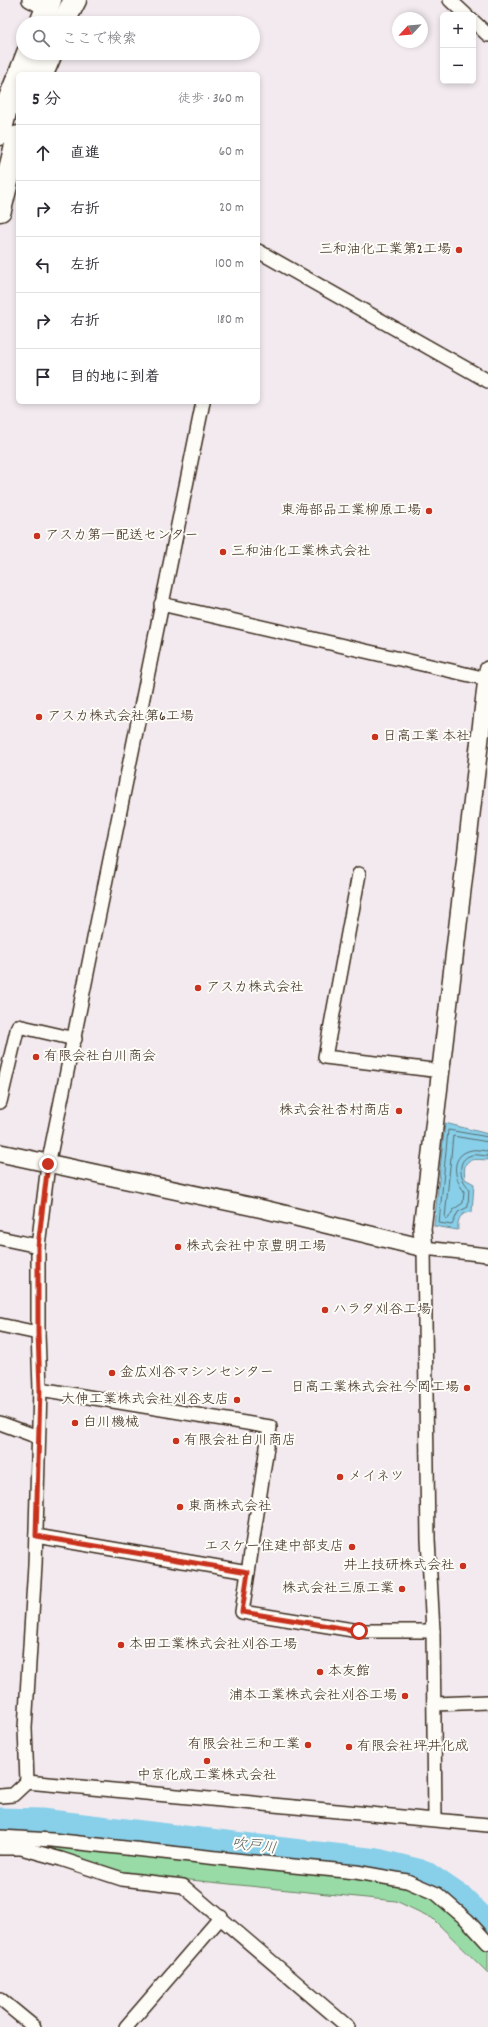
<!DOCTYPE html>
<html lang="ja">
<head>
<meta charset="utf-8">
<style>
	body { margin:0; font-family:Dekko,"Klee One",sans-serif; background:#f2f2f3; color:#2b2b33 }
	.controls { position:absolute; right:12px; top:12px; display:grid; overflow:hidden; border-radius:6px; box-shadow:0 2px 6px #0003 }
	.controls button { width:36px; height:36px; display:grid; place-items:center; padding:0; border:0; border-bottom:1px solid #e1e1e2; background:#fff; color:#2b2b33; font:20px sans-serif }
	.compass { position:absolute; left:392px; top:12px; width:36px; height:36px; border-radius:50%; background:#fff; box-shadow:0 2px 6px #0003; rotate:244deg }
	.stop { position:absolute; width:12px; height:12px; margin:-9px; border:3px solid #c8321e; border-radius:50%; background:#fff }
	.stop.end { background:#c8321e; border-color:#fff; box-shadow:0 1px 4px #0008 }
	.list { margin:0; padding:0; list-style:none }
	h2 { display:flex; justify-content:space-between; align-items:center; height:52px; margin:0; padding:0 16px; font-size:17px }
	h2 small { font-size:13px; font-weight:400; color:#7c7c81 }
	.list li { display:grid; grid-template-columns:26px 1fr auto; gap:12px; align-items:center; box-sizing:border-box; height:56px; padding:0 16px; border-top:1px solid #e1e1e2 }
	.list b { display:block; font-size:15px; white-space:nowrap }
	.list em { font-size:13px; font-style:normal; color:#7c7c81 }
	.icon { flex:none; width:22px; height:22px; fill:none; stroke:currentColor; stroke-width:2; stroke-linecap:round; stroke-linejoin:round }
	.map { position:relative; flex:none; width:488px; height:2027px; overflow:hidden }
	.search { position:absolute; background:#fff; box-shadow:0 2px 6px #0003; left:16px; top:16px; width:244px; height:44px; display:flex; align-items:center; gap:10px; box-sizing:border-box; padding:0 14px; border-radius:22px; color:#7c7c81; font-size:15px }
	.panel { position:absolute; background:#fff; box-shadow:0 2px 6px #0003; left:16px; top:72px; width:244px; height:332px; border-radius:6px }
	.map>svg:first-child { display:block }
</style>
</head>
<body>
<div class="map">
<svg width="488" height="2027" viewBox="0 0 488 2027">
	<rect width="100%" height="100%" fill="#f2eaef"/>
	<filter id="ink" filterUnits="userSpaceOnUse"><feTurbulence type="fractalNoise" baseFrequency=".025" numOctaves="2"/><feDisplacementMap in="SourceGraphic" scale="8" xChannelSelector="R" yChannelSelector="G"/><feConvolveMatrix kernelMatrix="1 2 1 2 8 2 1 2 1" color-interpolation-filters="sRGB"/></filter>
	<g filter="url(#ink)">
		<polygon fill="#99dba6" stroke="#6a8262" points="13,1843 65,1845 405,1884 436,1898 488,1948 488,1973 432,1918 396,1901 122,1873"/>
		<path fill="#88cfe9" stroke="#698d98" d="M445,1123L488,1134V1160C471,1159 462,1157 465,1179L474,1184L472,1212C460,1212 457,1220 458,1230L434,1226Z"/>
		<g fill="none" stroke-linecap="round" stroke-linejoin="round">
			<g stroke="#5a6c6f" stroke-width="1">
				<path d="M488,1137L448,1130L439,1223L452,1225L458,1212L468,1207L469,1188C460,1180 455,1159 472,1155C477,1154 483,1156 488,1156"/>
				<path d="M488,1142L453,1136L445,1218L448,1219L454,1209L463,1203L464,1191C453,1178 450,1154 472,1150C477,1149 483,1151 488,1151"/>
			</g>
			<polyline stroke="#88cfe9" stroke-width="25" points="0,1820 41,1821 377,1861 425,1873 463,1899 488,1924"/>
			<g stroke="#3b2a1e" stroke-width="16">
				<g id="minor">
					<polyline points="29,0 46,9"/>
					<polyline points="450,0 466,15"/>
					<polyline points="473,21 488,35"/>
					<polyline points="258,251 488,381"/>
					<polyline points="161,604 487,679"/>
					<polyline points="359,874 325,1057 441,1071"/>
					<polyline points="0,1102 18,1026 75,1039"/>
					<polyline points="0,1238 38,1246"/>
					<polyline points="0,1325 38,1333"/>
					<polyline points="40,1389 270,1427 242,1612 359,1631 433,1631"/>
					<polyline points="0,1423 38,1437"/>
					<polyline points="36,1536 248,1572"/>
					<polyline points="435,1704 488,1702"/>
					<polyline points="27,1782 25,1728 35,1565 40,1389 38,1333 38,1246 48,1165 203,402"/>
					<polyline points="0,1796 13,1795 27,1782 488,1825"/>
					<polyline points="435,1819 433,1631 428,1539 424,1248 488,1255"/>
					<polyline points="0,1837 52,1840 273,1864 356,1872 407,1881 437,1894 467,1920 488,1943"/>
					<polyline points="0,1848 21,1848 61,1859 122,1879 183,1886 348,2027"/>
					<polyline points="0,1999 34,2027"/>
					<polyline points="126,2027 221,1917"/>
				</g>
			</g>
			<g stroke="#3b2a1e" stroke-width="20">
				<polyline id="tertiary" points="0,1153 263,1209 424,1248 422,1229 488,670"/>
			</g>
			<g stroke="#3b2a1e" stroke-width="25">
				<g id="trunk">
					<polyline points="41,23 50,0"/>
					<polyline points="63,23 75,0"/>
					<polyline points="20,74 28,53"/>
					<polyline points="42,74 51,53"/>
					<polyline points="0,134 6,108 18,78"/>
					<polyline points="0,210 18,137"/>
				</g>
			</g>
			<use href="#minor" stroke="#fdfcf7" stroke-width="13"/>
			<use href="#tertiary" stroke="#fdfcf7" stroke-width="17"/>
			<use href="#trunk" stroke="#fdfcf7" stroke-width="22"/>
		</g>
	</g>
	<g fill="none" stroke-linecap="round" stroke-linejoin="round" filter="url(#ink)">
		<polyline stroke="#c8321e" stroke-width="5" points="48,1164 38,1246 38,1333 40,1389 36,1536 248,1572 242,1612 359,1631"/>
	</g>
	<g fill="#c8321e" stroke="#fdfcf7" stroke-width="1.5">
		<circle cx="459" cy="250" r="4"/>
		<circle cx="429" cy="511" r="4"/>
		<circle cx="37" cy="536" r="4"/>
		<circle cx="223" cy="552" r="4"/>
		<circle cx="39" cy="717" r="4"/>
		<circle cx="375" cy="737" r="4"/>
		<circle cx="198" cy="988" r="4"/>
		<circle cx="36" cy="1057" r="4"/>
		<circle cx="399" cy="1111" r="4"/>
		<circle cx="178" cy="1247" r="4"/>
		<circle cx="325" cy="1310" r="4"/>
		<circle cx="112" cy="1373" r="4"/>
		<circle cx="467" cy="1388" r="4"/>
		<circle cx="237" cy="1400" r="4"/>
		<circle cx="75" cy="1423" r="4"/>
		<circle cx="176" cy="1441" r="4"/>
		<circle cx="340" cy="1477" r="4"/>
		<circle cx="180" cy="1507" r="4"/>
		<circle cx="352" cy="1547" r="4"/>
		<circle cx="463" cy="1566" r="4"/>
		<circle cx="402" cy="1589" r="4"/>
		<circle cx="121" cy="1645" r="4"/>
		<circle cx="320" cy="1672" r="4"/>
		<circle cx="405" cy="1696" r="4"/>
		<circle cx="308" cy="1745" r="4"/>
		<circle cx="349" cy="1747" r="4"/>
		<circle cx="207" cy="1761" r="4"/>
	</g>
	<g text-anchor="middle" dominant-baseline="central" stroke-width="4" stroke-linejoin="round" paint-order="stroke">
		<g font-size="14" fill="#3b2a1e" stroke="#fdfcf7" text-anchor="start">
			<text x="451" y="250" text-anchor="end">三和油化工業第2工場</text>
			<text x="421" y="511" text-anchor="end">東海部品工業柳原工場</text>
			<text x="45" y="536">アスカ第一配送センター</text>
			<text x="231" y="552">三和油化工業株式会社</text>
			<text x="47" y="717">アスカ株式会社第6工場</text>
			<text x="383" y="737">日高工業 本社</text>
			<text x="206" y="988">アスカ株式会社</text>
			<text x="44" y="1057">有限会社白川商会</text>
			<text x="391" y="1111" text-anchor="end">株式会社杏村商店</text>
			<text x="186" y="1247">株式会社中京豊明工場</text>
			<text x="333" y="1310">ハラタ刈谷工場</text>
			<text x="120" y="1373">金広刈谷マシンセンター</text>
			<text x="459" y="1388" text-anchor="end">日高工業株式会社今岡工場</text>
			<text x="229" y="1400" text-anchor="end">大伸工業株式会社刈谷支店</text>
			<text x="83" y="1423">白川機械</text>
			<text x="184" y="1441">有限会社白川商店</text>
			<text x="348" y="1477">メイネツ</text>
			<text x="188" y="1507">東商株式会社</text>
			<text x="344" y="1547" text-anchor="end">エスケー住建中部支店</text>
			<text x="455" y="1566" text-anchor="end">井上技研株式会社</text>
			<text x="394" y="1589" text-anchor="end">株式会社三原工業</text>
			<text x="129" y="1645">本田工業株式会社刈谷工場</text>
			<text x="328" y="1672">本友館</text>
			<text x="397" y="1696" text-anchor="end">浦本工業株式会社刈谷工場</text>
			<text x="300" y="1745" text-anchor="end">有限会社三和工業</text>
			<text x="357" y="1747">有限会社坪井化成</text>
			<text x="207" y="1776" text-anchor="middle">中京化成工業株式会社</text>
		</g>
		<g font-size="15" font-style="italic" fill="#525c5b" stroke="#fdfcf7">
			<text transform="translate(254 1847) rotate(7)">吹戸川</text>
		</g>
	</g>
</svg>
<div class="controls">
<button>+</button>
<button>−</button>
</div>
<svg class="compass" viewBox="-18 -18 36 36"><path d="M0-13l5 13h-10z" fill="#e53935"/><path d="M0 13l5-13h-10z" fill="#7c7c81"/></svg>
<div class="stop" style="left:359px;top:1631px"></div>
<div class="stop end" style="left:48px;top:1164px"></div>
<div class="search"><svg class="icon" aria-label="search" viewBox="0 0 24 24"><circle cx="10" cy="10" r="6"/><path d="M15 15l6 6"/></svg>ここで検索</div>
<section class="panel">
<h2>5 分<small>徒歩 · 360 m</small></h2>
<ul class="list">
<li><svg class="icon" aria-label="ahead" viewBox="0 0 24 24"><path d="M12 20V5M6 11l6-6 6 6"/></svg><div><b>直進</b></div><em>60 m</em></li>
<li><svg class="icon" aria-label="right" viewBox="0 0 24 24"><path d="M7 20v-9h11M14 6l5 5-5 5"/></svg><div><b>右折</b></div><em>20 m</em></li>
<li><svg class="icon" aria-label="left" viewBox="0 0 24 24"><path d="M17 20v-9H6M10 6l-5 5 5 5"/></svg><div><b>左折</b></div><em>100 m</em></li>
<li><svg class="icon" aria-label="right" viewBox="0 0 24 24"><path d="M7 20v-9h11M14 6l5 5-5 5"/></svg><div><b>右折</b></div><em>180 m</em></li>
<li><svg class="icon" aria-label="arrive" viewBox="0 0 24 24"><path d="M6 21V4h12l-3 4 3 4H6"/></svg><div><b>目的地に到着</b></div></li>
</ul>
</section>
</div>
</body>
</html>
